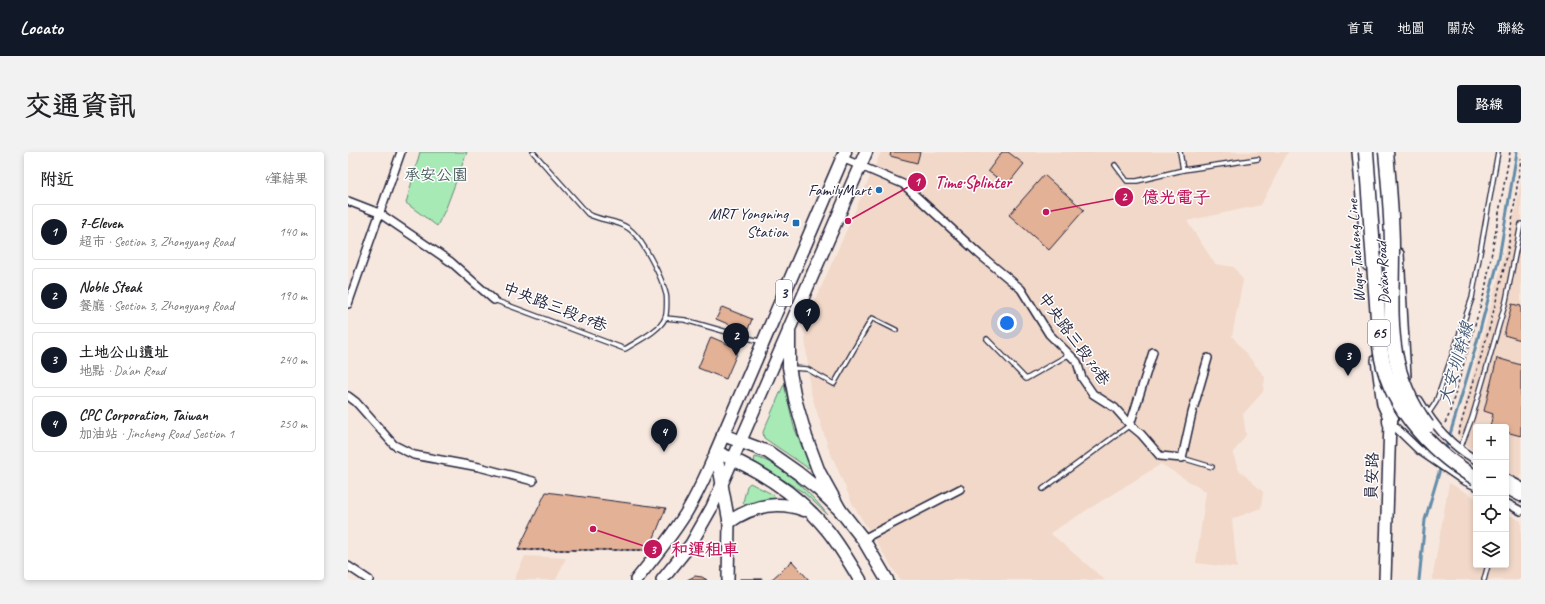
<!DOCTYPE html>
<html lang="zh-TW">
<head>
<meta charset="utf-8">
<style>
	body { margin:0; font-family:Caveat,"LXGW WenKai TC",sans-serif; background:#f2f2f2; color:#202124 }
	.controls { position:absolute; right:12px; bottom:12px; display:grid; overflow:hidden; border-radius:4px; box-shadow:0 2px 6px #0003 }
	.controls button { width:36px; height:36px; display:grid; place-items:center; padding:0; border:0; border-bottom:1px solid #e0e0e0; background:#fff; color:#202124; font:20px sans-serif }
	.you { position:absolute; left:659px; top:171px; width:14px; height:14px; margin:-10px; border:3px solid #fff; border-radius:50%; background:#1a73e8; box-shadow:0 0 0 6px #1a73e833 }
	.badge { display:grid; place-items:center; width:26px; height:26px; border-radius:50%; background:#111827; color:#fff; font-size:13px; font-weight:700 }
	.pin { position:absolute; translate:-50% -33px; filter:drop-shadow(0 1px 2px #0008) }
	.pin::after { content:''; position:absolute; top:21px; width:14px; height:12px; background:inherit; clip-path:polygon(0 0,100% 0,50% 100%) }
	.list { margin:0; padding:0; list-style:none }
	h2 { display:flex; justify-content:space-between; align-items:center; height:52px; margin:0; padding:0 16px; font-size:17px }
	h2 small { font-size:13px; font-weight:400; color:#757577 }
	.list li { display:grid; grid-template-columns:26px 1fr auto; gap:12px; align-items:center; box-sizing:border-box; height:56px; margin:0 8px 8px; padding:0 8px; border:1px solid #e0e0e0; border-radius:4px }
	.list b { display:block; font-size:15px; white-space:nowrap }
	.list p { margin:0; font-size:13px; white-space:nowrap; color:#757577 }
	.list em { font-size:13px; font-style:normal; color:#757577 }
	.icon { flex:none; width:22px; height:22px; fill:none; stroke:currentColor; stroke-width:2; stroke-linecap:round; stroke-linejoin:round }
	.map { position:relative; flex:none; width:1173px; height:428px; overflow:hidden; border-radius:4px }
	header { display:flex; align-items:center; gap:24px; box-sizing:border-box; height:56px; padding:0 20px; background:#111827; color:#fff }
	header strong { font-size:19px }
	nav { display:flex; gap:22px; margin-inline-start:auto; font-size:14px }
	.intro { display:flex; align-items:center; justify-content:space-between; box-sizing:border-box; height:96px; padding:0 24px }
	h1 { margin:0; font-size:28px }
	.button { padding:10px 18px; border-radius:4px; background:#111827; color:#fff; font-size:14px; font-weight:700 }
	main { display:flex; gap:24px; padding:0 24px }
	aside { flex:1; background:#fff; border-radius:4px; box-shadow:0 2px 6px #0003 }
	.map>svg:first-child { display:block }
</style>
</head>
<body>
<header>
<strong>Locato</strong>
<nav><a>首頁</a><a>地圖</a><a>關於</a><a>聯絡</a></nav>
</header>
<div class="intro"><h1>交通資訊</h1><a class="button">路線</a></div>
<main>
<aside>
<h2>附近<small>4筆結果</small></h2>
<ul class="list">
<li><span class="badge">1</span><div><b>7-Eleven</b><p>超市 · Section 3, Zhongyang Road</p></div><em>140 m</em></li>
<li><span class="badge">2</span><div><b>Noble Steak</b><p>餐廳 · Section 3, Zhongyang Road</p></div><em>190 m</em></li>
<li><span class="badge">3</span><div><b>土地公山遺址</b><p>地點 · Da'an Road</p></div><em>240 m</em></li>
<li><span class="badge">4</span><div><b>CPC Corporation, Taiwan</b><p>加油站 · Jincheng Road Section 1</p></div><em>250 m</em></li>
</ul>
</aside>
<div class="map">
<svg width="1173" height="428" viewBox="0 0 1173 428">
	<rect width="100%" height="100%" fill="#f7e8df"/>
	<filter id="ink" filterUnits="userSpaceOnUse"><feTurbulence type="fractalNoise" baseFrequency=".025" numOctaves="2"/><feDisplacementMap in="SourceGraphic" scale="8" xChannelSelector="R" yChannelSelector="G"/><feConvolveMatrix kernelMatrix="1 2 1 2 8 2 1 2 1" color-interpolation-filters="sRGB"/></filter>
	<g filter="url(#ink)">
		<g fill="#f1d8c9">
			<polygon points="533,0 940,0 913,53 839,69 867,112 886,115 895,128 884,184 917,225 915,240 895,262 898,283 885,301 890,317 915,340 913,356 884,367 889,416 848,411 858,340 813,312 702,381 757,428 552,428 505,353 480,295 462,238 456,174"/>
			<polygon points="1173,29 1173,329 1158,320 1158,275 1128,275 1128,302 1109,283 1168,57"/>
			<polygon points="1101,331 1128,346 1128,413 1158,413 1158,361 1173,369 1173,428 1084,428"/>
			<polygon points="177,404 218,406 208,428 166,428"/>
		</g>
		<g fill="#a7eab5" stroke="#648678">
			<polygon points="72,0 119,0 98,56 89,74 58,51"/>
			<polygon points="436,232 446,275 462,314 460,316 416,286 415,280"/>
			<path d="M407,305C432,310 464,343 479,362L455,340L406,310Z"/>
			<polygon points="402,331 424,342 432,349 398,354 395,350 399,334"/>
		</g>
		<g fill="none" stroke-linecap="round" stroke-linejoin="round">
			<g stroke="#648ca9" stroke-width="3">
				<polyline points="1097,299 1123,212 1151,106 1169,0"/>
				<polyline points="1071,428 1077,368 1093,314"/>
			</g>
		</g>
		<g fill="#e3b195" stroke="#22223b">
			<polygon points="543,0 572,0 569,11 542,4"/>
			<polygon points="654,0 660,0 676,12 659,33 640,19"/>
			<polygon points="696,23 736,58 701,98 661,63"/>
			<polygon points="1164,152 1173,154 1173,188 1156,183"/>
			<polygon points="374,155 404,167 399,180 368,167"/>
			<polygon points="363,185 391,197 378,227 350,216"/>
			<polygon points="1149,206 1173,213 1173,284 1158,280 1158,275 1142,275 1145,262 1136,259"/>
			<polygon points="198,340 318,356 301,398 170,398"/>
			<polygon points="444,409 461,428 423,428"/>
			<polygon points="347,424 354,425 359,428 339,428"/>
			<rect x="392" y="427" width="22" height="1"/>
		</g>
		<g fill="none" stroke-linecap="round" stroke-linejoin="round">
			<g stroke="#22223b" stroke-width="6">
				<g id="lane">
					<polyline points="832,0 835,18 910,7"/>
					<polyline points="767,13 779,29 789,29 835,18"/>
					<path d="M146,148L277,197C288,190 313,178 317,166C319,162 319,145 318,142C314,126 294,85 280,76C268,68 253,69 240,62L185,0"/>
					<polyline points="317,166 337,168 414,190"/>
					<polyline points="639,187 678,227 722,202"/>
					<polyline points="443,216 459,217 486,232 524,166 548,178"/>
					<polyline points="1080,262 1088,250 1124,146 1150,0"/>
					<polyline points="1112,297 1124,266 1158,149 1173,72"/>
					<polyline points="834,306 864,315"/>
					<polyline points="695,337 782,273"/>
					<polyline points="1136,428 1140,413"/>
				</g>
			</g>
			<g stroke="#22223b" stroke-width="10">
				<g id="street">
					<polyline points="494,6 555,32 631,102 673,137 701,182 729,210 734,226 745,242 767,256 782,273 793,282 812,304 834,306 844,261 860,206"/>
					<polyline points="0,49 31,61 103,110 146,148"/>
					<polyline points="0,152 53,0"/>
					<polyline points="0,244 8,250 46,293 66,303 131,315 185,329"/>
					<path d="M1071,248C1087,275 1101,292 1128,308"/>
					<polyline points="1042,270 1071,298 1115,328 1128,334"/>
					<polyline points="782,273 805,200"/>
					<polyline points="1158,326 1173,334"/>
					<polyline points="1158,351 1173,359"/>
					<polyline points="515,387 612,337"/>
					<polyline points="0,414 21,428"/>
				</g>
			</g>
			<g stroke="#22223b" stroke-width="14">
				<g id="secondary">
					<polyline points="1010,0 1020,113"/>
					<polyline points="1050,102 1057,225"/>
					<polyline points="1029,208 1035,252 1040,263"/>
					<polyline points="368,300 381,370 380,428"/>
					<path d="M288,428C306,406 323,385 338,361C350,341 359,321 368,300"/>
					<polyline points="314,428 343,392 364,355 441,178"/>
					<polyline points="1037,428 1042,270 1045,264"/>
				</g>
			</g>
			<g stroke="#22223b" stroke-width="15">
				<g id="primary">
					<path d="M497,0L368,300C411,317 451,343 480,379C492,394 502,411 512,428"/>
					<polyline points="375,283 420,300 450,321 470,337 492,358 515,387 539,428"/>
					<polyline points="492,358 471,320 458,285 447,247 441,215 441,177 518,0"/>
					<path d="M381,370C404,354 430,348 456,358"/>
				</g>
			</g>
			<g stroke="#22223b" stroke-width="17">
				<g id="highway">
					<polyline points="1029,0 1038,131"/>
					<polyline points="1042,270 1042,230"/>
					<polyline points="1158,334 1173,342"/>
				</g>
			</g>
			<g stroke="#22223b" stroke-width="1.5" stroke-dasharray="3 3" stroke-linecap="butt">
				<polyline points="1097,271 1101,263 1137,138 1162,0"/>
				<polyline points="1110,282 1142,174 1159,104 1173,7"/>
				<polyline points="170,398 298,398"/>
			</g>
			<use href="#lane" stroke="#fff" stroke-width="3.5"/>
			<use href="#street" stroke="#fff" stroke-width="7"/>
			<use href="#secondary" stroke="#fff" stroke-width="11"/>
			<use href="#primary" stroke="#fff" stroke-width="12"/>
			<use href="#highway" stroke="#fff" stroke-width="14"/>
			<g stroke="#22223b" stroke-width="17" stroke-linecap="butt">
				<g id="highway-bridge">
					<path d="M1018,0L1032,194C1038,250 1080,298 1128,326"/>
					<path d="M1038,0C1041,32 1044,65 1044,97C1044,165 1036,216 1079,274"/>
				</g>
			</g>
			<use href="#highway-bridge" stroke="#fff" stroke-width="14"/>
		</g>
	</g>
	<g fill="#1f6fb2" stroke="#fff" stroke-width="1.5">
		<circle cx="531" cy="38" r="4"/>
		<rect x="444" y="67" width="8" height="8" rx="2"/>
	</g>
	<g text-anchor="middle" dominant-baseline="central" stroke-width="3" stroke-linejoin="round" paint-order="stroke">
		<g fill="#fff" stroke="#646476" stroke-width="1">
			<rect x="428" y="128" width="16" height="26" rx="3"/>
			<rect x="1020" y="168" width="22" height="26" rx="3"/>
		</g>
		<g font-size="15" font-weight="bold" fill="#22223b">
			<text x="436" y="141">3</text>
			<text x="1031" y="181">65</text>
		</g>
		<g font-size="16" fill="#4a5e60" stroke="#fff">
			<text x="88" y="23">承安公園</text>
		</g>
		<g font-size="16" fill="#22223b" stroke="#fff" text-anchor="end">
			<text x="523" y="38">FamilyMart</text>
			<text x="440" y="62">MRT Yongning<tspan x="440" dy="18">Station</tspan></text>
		</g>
		<g font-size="16" fill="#22223b" stroke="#fff">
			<text transform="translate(1008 99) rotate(-94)">Wugu-Tucheng Line</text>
			<text transform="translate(1035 121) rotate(-93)">Da'an Road</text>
			<text transform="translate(207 155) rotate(21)">中央路三段89巷</text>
			<text transform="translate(726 187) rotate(54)">中央路三段76巷</text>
			<text transform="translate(1024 324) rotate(-88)">員安路</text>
		</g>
		<g font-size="17" font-style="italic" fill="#435772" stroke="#fff">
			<text transform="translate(1108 211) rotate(-74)">大安圳幹線</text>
		</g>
	</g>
	<path fill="none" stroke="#c2185b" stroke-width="1.5" d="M500 69L569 30M698 60L776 45M245 377L305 397"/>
	<g fill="#c2185b" stroke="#fff" stroke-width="1.5">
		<circle cx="500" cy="69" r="4"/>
		<circle cx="698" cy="60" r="4"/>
		<circle cx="245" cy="377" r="4"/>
		<circle cx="569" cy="30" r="10"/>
		<circle cx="776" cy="45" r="10"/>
		<circle cx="305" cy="397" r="10"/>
	</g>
	<g font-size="12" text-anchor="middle" font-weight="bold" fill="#fff">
		<text x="569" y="34">1</text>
		<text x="776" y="49">2</text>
		<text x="305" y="402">3</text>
	</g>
	<g font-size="17" text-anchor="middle" font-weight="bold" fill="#c2185b" stroke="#fff" stroke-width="3" stroke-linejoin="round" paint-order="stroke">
		<text x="625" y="36">Time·Splinter</text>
		<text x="828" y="51">億光電子</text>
		<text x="357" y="403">和運租車</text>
	</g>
</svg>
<div class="controls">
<button>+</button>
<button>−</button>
<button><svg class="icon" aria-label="locate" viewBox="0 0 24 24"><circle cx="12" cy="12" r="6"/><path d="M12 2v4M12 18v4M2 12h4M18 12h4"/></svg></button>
<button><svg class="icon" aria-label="layers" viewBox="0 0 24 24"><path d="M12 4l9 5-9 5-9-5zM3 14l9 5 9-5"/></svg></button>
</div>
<div class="you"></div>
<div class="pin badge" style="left:459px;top:180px">1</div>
<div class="pin badge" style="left:388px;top:204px">2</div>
<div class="pin badge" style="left:1000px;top:224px">3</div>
<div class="pin badge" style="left:316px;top:300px">4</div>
</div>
</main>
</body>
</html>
